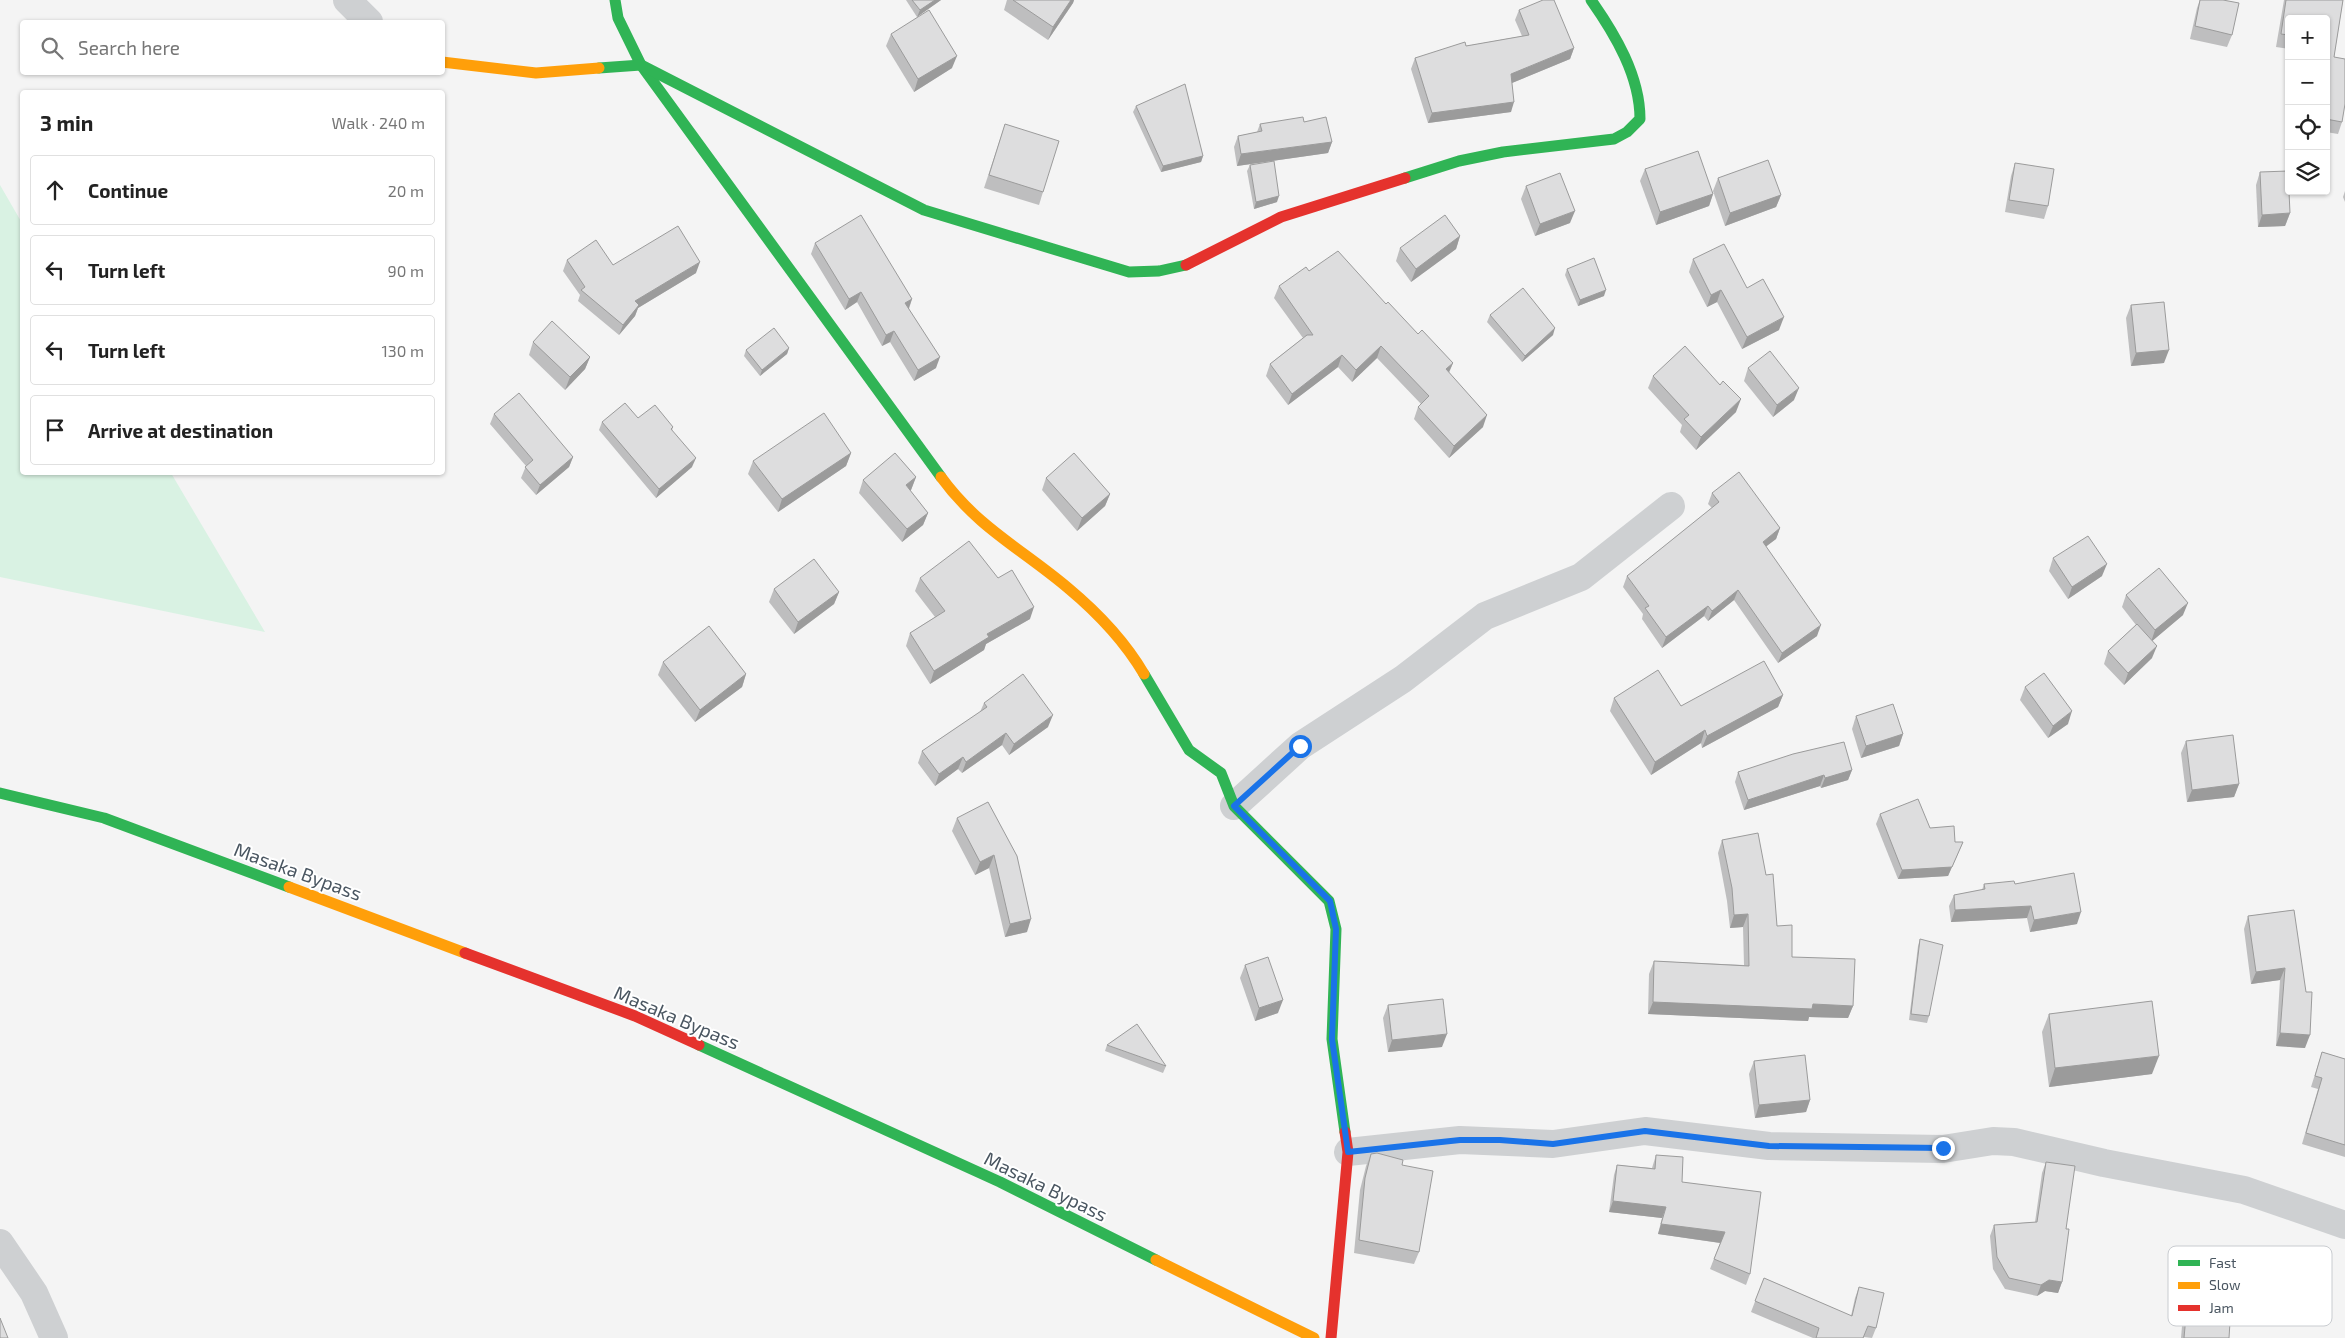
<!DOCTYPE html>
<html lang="en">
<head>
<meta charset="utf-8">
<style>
	body { margin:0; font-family:"Exo 2",sans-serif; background:#f2f2f2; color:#222 }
	.controls { position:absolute; right:15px; top:15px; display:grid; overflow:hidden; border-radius:5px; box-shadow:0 1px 4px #0004 }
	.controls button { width:45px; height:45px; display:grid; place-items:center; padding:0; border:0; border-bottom:1px solid #e0e0e0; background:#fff; color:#222; font:25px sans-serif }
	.stop { position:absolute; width:15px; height:15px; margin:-11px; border:4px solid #1a73e8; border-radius:50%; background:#fff }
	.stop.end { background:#1a73e8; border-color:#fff; box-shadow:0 1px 5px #0008 }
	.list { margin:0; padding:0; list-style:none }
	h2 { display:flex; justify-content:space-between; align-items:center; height:65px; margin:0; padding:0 20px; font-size:21px }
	h2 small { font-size:16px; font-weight:400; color:#767676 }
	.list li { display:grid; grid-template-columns:32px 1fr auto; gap:15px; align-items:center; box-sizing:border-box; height:70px; margin:0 10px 10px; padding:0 10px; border:1px solid #e0e0e0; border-radius:5px }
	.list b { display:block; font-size:19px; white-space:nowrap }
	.list em { font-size:16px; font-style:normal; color:#767676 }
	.icon { flex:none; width:28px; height:28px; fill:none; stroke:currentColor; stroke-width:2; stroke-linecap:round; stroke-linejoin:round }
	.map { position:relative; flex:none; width:2345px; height:1338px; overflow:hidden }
	.search { position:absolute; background:#fff; box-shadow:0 1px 4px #0004; left:20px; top:20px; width:425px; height:55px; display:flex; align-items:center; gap:12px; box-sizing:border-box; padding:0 18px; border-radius:5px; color:#767676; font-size:19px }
	.panel { position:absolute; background:#fff; box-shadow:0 1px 4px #0004; left:20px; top:90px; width:425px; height:385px; border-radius:5px }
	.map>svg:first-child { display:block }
</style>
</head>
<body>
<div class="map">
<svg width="2345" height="1338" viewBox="0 0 2345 1338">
	<rect width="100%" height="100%" fill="#f4f4f4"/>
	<polygon fill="#d9f2e3" points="0,185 22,223 22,472 171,473 265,632 0,577"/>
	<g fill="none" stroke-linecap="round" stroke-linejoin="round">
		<g stroke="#ced0d2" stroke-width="28">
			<polyline points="347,0 369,22"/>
			<polyline points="1234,806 1300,746 1403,679 1485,616 1581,577 1671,506"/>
			<polyline points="1348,1152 1460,1140 1553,1144 1645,1131 1769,1146 1943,1149 1993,1141 2014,1142 2104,1163 2244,1190 2345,1225"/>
			<polyline points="0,1243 34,1293 54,1338"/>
		</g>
		<g stroke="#30b455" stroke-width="11">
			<polyline points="615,0 618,18 641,65 941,477"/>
			<polyline points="599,68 641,65 924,210 1129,272 1159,271 1186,265"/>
			<path d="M1405,178L1459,161L1503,152L1614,139L1627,132L1640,119C1640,76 1615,34 1591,0"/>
			<polyline points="1144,674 1189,750 1221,773 1234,806 1329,901 1336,929 1332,1039 1345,1132"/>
			<polyline points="0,793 104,818 289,887"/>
			<polyline points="699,1045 1000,1182 1156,1260"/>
		</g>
		<g stroke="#ff9f0a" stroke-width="11">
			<polyline points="442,62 536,73 599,68"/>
			<path d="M941,477C978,528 1022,549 1068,588C1098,613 1124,640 1144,674"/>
			<polyline points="289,887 465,953"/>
			<polyline points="1156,1260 1314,1338"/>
		</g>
		<g stroke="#e5322d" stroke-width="11">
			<polyline points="1186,265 1281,217 1405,178"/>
			<polyline points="465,953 635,1016 699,1045"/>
			<polyline points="1331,1338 1348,1152 1345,1132"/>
		</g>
	</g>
	<g fill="#bebebf">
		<polygon points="906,0 941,0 917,17"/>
		<polygon points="1007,0 1074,0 1073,3 1048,40 1004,10"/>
		<polygon points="2200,0 2223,0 2232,35 2227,47 2190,39 2197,8"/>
		<polygon points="2284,0 2343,0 2334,57 2342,122 2338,134 2326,132 2326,19 2289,19 2289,49 2276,47"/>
		<polygon points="1519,10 1574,48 1570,59 1512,83 1511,112 1428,123 1411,69 1415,58 1466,46 1522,36 1515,20"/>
		<polygon points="891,34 952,68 914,92 886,46"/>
		<polygon points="1136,106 1203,156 1201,162 1161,172 1133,112"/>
		<polygon points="1304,122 1332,142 1328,153 1237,166 1234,147 1238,136 1257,132 1260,124"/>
		<polygon points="1005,124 1043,192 1039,205 984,188"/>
		<polygon points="2015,163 2048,206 2044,219 2005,212 2011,176"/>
		<polygon points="1250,165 1277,202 1254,209 1247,171"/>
		<polygon points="1645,169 1713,194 1709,206 1656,225 1640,181"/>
		<polygon points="2260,172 2290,213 2285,226 2258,227 2256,185"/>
		<polygon points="1718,178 1781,195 1776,207 1725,226 1713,191"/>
		<polygon points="1526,186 1570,223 1535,236 1521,199"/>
		<polygon points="2345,191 2345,202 2343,197"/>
		<polygon points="1460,236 1456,249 1411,282 1396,261 1400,248"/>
		<polygon points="815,243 912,299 909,309 936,368 914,381 890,342 882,346 857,302 845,310 811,254"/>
		<polygon points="1693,259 1747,288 1779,330 1742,349 1717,302 1707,307 1689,272"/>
		<polygon points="567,260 613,265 696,273 638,308 635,316 619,335 578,301 580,295 563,271"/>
		<polygon points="1567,269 1604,296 1578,306 1565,275"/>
		<polygon points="1309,271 1386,304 1418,334 1453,363 1449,373 1483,427 1449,458 1414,419 1418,407 1421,404 1377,358 1352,382 1338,367 1288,405 1266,376 1270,364 1303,338 1274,298 1279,286"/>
		<polygon points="2131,305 2164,363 2131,366 2126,318"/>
		<polygon points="1490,315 1553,335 1522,362 1487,322"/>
		<polygon points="533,342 590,357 585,369 565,390 529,355"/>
		<polygon points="789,348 787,354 760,376 744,356 746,350"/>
		<polygon points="1748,368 1794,400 1773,417 1744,381"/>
		<polygon points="1653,376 1736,412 1696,450 1680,432 1682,425 1648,388"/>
		<polygon points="494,414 573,457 569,467 536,495 521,478 526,466 490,424"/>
		<polygon points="638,418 673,427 672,431 692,467 656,498 599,430 602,422"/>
		<polygon points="851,453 846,466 778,512 748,474 753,461"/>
		<polygon points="916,477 911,490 910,491 928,513 923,525 902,542 859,493 863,480"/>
		<polygon points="1046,478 1110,494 1105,506 1077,531 1042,490"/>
		<polygon points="1712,493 1780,528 1776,539 1766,546 1817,636 1778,663 1734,600 1708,621 1704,616 1662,648 1642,619 1643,614 1623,587 1627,576 1712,508 1708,504"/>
		<polygon points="2053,558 2102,576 2068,599 2049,571"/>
		<polygon points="920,578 1030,619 986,644 984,650 930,684 906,646 910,633 935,617 915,591"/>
		<polygon points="774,589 839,592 834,604 794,634 769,602"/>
		<polygon points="2126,595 2183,615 2152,641 2152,658 2124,685 2104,664 2108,651 2136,625 2122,607"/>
		<polygon points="663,662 746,674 742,687 695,722 658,675"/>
		<polygon points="2025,687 2068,724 2048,738 2020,700"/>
		<polygon points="1783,695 1778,707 1702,748 1701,743 1651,775 1610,711 1614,698 1681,706"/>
		<polygon points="984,703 1048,727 1009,755 1002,745 962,773 958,769 935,786 918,763 922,751 980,712"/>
		<polygon points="1856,716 1903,734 1899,746 1861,758 1852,729"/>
		<polygon points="2186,741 2239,784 2234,797 2187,802 2181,753"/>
		<polygon points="1852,770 1848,780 1821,788 1820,786 1744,810 1735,782 1738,772"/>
		<polygon points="1880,814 1930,828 1955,842 1959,851 1948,876 1898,879 1876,824"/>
		<polygon points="957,818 1017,856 1027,932 1005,937 989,868 975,875 952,831"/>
		<polygon points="1722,840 1766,875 1777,926 1792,957 1853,1006 1848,1018 1809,1017 1808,1021 1648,1014 1649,974 1654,961 1744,965 1743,927 1730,928 1727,901 1718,853"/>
		<polygon points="1984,884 2015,884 2077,924 2030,932 2027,918 1951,922 1949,906 1954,895 1982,890"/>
		<polygon points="2294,910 2305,1048 2276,1046 2280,980 2251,984 2244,929 2248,916"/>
		<polygon points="1920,939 1929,1016 1927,1023 1909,1020 1918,946"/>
		<polygon points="1245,965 1278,1013 1255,1021 1240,978"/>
		<polygon points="1388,1005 1442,1047 1388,1052 1383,1018"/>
		<polygon points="2049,1014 2152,1074 2049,1087 2042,1032"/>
		<polygon points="1107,1045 1166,1066 1163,1073 1105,1051"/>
		<polygon points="2322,1052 2345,1059 2345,1157 2302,1144 2318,1089 2311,1087"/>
		<polygon points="1754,1061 1810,1100 1806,1112 1755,1118 1749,1074"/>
		<polygon points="1371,1154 1402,1165 1419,1252 1414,1264 1354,1253 1360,1190 1366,1166"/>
		<polygon points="1656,1155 1682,1182 1750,1274 1746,1285 1710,1269 1720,1243 1658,1234 1662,1218 1609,1212 1614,1175 1617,1165 1652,1168"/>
		<polygon points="2046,1162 2066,1229 2062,1282 2058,1293 2045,1291 2037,1296 2005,1289 1993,1269 1990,1236 1994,1225 2035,1222 2042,1173"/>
		<polygon points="1764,1278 1851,1316 1855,1298 1859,1287 1876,1328 1872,1338 1864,1337 1863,1338 1813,1338 1751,1312"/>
		<polygon points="2186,1316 2229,1338 2181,1338 2182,1326"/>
	</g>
	<g fill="#9b9b9b">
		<polygon points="935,0 941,0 917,17 920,10"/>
		<polygon points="1071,0 1074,0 1073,3 1048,40 1053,27"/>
		<polygon points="1574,48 1570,59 1507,85 1511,74"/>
		<polygon points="957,56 952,68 914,92 918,79"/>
		<polygon points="1514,102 1511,112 1428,123 1432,113"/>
		<polygon points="1332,142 1328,153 1237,166 1241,154"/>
		<polygon points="1203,156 1201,162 1161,172 1163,166"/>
		<polygon points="1713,194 1709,206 1656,225 1660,212"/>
		<polygon points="1781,195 1776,207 1725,226 1730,213"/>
		<polygon points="1279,196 1277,202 1254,209 1256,202"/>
		<polygon points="1575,211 1570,223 1535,236 1540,224"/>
		<polygon points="2290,213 2285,226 2258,227 2262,215"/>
		<polygon points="1460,236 1456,249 1411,282 1416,269"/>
		<polygon points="700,262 696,273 638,308 635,316 619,335 623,325 635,301"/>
		<polygon points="1606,290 1604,296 1578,306 1580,300"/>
		<polygon points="1721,290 1717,302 1707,307 1711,295"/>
		<polygon points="861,292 857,302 845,310 849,299"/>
		<polygon points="912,299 908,310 905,303"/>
		<polygon points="1784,317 1779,330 1742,349 1747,337"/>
		<polygon points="1555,328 1553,335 1522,362 1525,356"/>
		<polygon points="894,331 890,342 882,346 886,335"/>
		<polygon points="1381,346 1377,358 1352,382 1356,370"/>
		<polygon points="789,348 787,354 760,376 762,370"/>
		<polygon points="2169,350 2164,363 2131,366 2136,353"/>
		<polygon points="1342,355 1338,367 1288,405 1292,394"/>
		<polygon points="590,357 585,369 565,390 570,377"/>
		<polygon points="940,357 936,368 914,381 918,370"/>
		<polygon points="1453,363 1448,374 1446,369"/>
		<polygon points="1799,388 1794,400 1773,417 1777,405"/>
		<polygon points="1741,399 1736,412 1696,450 1701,437"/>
		<polygon points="1487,415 1483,427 1449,458 1454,446"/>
		<polygon points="851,453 846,466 778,512 782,499"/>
		<polygon points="573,457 569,467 536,495 540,485"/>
		<polygon points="696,458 692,467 656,498 659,489"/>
		<polygon points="916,477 911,490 902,498 906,485"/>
		<polygon points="1110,494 1105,506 1077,531 1082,518"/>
		<polygon points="928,513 923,525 902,542 907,529"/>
		<polygon points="1780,528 1776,539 1759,552 1763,542"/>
		<polygon points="2107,564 2102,576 2068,599 2072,587"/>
		<polygon points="1738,590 1734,600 1708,621 1712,611"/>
		<polygon points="839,592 834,604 794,634 798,622"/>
		<polygon points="2188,603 2183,615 2151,642 2155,630"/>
		<polygon points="1708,606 1704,616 1662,648 1666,637"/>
		<polygon points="1034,607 1030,619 986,644 984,650 930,684 934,671 987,634"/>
		<polygon points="1821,625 1817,636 1778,663 1782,653"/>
		<polygon points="2157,646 2152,658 2124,685 2128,673"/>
		<polygon points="746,674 742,687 695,722 700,710"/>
		<polygon points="1783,695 1778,707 1702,748 1707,736"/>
		<polygon points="2072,711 2068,724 2048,738 2053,726"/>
		<polygon points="1053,715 1048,727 1009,755 1014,744"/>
		<polygon points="1705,730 1701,743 1651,775 1655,762"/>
		<polygon points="1006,733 1002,745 962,773 966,762"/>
		<polygon points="1903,734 1899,746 1861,758 1866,746"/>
		<polygon points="963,757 958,769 935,786 939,774"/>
		<polygon points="1852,770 1848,780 1821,788 1825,778"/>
		<polygon points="1824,775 1820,786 1744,810 1748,800"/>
		<polygon points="2239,784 2234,797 2187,802 2192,790"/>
		<polygon points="1963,842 1948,876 1898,879 1902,870"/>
		<polygon points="994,855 989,868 975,875 980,862"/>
		<polygon points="2031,906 2027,918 1951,922 1955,910"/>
		<polygon points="2081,912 2077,924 2030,932 2034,920"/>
		<polygon points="1748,914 1743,927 1730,928 1734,915"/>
		<polygon points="1031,919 1027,932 1005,937 1010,924"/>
		<polygon points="2285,968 2280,980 2251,984 2256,972"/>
		<polygon points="1283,1000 1278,1013 1255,1021 1259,1008"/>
		<polygon points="1653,1002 1813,1004 1853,1006 1848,1018 1809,1017 1808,1021 1648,1014"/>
		<polygon points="2280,1033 2310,1035 2305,1048 2276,1046"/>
		<polygon points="1447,1034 1442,1047 1388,1052 1392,1040"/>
		<polygon points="2159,1056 2152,1074 2049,1087 2055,1068"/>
		<polygon points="1810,1100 1806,1112 1755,1118 1759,1105"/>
		<polygon points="1613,1201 1666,1207 1662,1218 1609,1212"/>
		<polygon points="1661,1224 1725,1232 1721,1243 1658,1234"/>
		<polygon points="2049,1280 2062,1282 2058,1293 2045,1291 2037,1296 2041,1285"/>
	</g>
	<g fill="#ddddde" stroke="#9b9b9b">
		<polygon points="912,0 935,0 920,10"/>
		<polygon points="1013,0 1071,0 1053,27"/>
		<polygon points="1543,0 1554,0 1574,48 1511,74 1514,102 1432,113 1415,58 1465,42 1466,46 1529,35 1519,10"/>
		<polygon points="2200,0 2223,0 2239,3 2232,35 2195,26"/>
		<polygon points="2286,0 2343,0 2334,57 2345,59 2345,104 2342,122 2326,119 2326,19 2289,19 2289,35 2281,34"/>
		<polygon points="929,10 957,56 918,79 891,34"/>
		<polygon points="1185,84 1203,156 1163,166 1136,106"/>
		<polygon points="1303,117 1304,122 1326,117 1332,142 1241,154 1238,136 1262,131 1260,124"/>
		<polygon points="1005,124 1059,141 1043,192 989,175"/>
		<polygon points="1698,151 1713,194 1660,212 1645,169"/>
		<polygon points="1768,160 1781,195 1730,213 1718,178"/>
		<polygon points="1274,161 1279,196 1256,202 1250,165"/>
		<polygon points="2015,163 2054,169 2048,206 2009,200"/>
		<polygon points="2288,171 2290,213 2262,215 2260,172"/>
		<polygon points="1560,173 1575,211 1540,224 1526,186"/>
		<polygon points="861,215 912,299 905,303 940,357 918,370 894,331 886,335 861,292 849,299 815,243"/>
		<polygon points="1445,215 1460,236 1416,269 1400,248"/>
		<polygon points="678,226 700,262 635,301 639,305 623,325 581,290 585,287 567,260 596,240 613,265"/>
		<polygon points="1724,244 1747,288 1763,279 1784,317 1747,337 1721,290 1711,295 1693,259"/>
		<polygon points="1338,251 1386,304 1388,302 1418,334 1422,330 1453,363 1446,369 1487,415 1454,446 1418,407 1429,396 1381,346 1356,370 1342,355 1292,394 1270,364 1307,335 1313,335 1279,286 1306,267 1309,271"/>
		<polygon points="1594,258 1606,290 1580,300 1567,269"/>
		<polygon points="1523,288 1555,328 1525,356 1490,315"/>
		<polygon points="2164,302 2169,350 2136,353 2131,305"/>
		<polygon points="552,321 590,357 570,377 533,342"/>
		<polygon points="774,328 789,348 762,370 746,350"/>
		<polygon points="1685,346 1720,385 1723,381 1741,399 1701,437 1684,419 1689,415 1653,376"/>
		<polygon points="1770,351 1799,388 1777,405 1748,368"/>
		<polygon points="519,393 573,457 540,485 525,467 533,460 494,414"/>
		<polygon points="625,403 638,418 655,405 673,427 671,429 696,458 659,489 602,422"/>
		<polygon points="824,413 851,453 782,499 753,461"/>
		<polygon points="895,453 916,477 906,485 928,513 907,529 863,480"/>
		<polygon points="1074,453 1110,494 1082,518 1046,478"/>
		<polygon points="1739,472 1780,528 1763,542 1821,625 1782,653 1738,590 1712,611 1708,606 1666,637 1645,608 1649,606 1627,576 1719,502 1712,493"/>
		<polygon points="2088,536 2107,564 2072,587 2053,558"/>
		<polygon points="969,541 998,578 1012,570 1034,607 987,634 989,637 934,671 910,633 945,611 920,578"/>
		<polygon points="814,559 839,592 798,622 774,589"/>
		<polygon points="2159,568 2188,603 2155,630 2126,595"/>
		<polygon points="2137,624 2157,646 2128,673 2108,651"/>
		<polygon points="709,626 746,674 700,710 663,662"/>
		<polygon points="1764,661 1783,695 1707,736 1705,730 1655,762 1614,698 1658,670 1681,706"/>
		<polygon points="2044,673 2072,711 2053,726 2025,687"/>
		<polygon points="1023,674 1053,715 1014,744 1006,733 966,762 963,757 939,774 922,751 987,707 984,703"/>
		<polygon points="1893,704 1903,734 1866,746 1856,716"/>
		<polygon points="2233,735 2239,784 2192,790 2186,741"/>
		<polygon points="1844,742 1852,770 1825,778 1824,775 1748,800 1738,772 1793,754"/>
		<polygon points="1918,799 1930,828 1954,826 1955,842 1963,842 1952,867 1902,870 1880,814"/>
		<polygon points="988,802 1017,856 1031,919 1010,924 994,855 980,862 957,818"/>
		<polygon points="1758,833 1766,875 1773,874 1777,926 1792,925 1792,957 1855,959 1853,1006 1813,1004 1812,1009 1653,1002 1654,961 1749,966 1748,914 1734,915 1732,888 1722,840"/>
		<polygon points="2074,873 2081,912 2034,920 2031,906 1955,910 1954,895 1985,889 1984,884 2014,881 2015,884"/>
		<polygon points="2294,910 2306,992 2312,992 2310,1035 2280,1033 2285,968 2256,972 2248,916"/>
		<polygon points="1920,939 1943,945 1929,1016 1911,1014"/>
		<polygon points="1268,957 1283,1000 1259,1008 1245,965"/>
		<polygon points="1443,999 1447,1034 1392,1040 1388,1005"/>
		<polygon points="2152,1001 2159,1056 2055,1068 2049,1014"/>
		<polygon points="1137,1024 1166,1066 1107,1045"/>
		<polygon points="2322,1052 2345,1059 2345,1145 2306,1133 2322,1078 2315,1076"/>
		<polygon points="1805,1055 1810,1100 1759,1105 1754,1061"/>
		<polygon points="1377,1153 1403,1160 1402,1165 1433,1171 1419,1252 1359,1240 1365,1178 1371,1154"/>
		<polygon points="1656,1155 1683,1157 1682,1182 1761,1192 1750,1274 1714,1259 1725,1232 1661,1224 1666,1207 1613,1201 1617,1165 1655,1169"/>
		<polygon points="2046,1162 2075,1166 2066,1229 2069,1229 2062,1282 2049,1280 2041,1285 2009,1278 1997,1257 1994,1225 2037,1222"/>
		<polygon points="1764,1278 1852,1316 1859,1287 1884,1293 1876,1328 1868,1326 1863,1338 1816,1338 1819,1328 1755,1301"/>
		<polygon points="2186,1316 2230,1322 2229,1338 2184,1338"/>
		<polygon points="0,1318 8,1338 0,1338"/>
	</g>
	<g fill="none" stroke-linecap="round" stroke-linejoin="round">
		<polyline stroke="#1a73e8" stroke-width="6" points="1300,746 1234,806 1330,901 1336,929 1332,1039 1348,1152 1460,1140 1500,1140 1553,1144 1645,1131 1769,1146 1943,1148"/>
	</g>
	<g text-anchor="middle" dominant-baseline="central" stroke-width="4" stroke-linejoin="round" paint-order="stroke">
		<g font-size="19" fill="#4a5661" stroke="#fff">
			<text transform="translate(298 871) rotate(20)">Masaka Bypass</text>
			<text transform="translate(677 1017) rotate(23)">Masaka Bypass</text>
			<text transform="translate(1046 1186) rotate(26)">Masaka Bypass</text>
		</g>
	</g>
	<rect x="2168" y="1246" width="164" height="80" rx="8" fill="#fff" stroke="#c9ccd0" stroke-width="1"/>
	<rect x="2178" y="1260" width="22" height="6" fill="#30b455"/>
	<rect x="2178" y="1282" width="22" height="7" fill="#ff9f0a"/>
	<rect x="2178" y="1305" width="22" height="6" fill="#e5322d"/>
	<g font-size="14" fill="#4a5661">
		<text x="2209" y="1268">Fast</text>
		<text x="2209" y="1290">Slow</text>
		<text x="2209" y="1313">Jam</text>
	</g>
</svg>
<div class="controls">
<button>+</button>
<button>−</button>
<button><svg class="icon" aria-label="locate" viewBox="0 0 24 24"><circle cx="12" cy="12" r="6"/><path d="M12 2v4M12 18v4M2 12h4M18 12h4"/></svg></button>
<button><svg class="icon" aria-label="layers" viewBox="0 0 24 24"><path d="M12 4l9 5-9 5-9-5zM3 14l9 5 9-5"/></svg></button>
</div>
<div class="stop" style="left:1300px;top:746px"></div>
<div class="stop end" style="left:1943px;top:1148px"></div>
<div class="search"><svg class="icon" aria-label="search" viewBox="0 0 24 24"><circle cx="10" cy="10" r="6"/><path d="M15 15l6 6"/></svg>Search here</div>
<section class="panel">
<h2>3 min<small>Walk · 240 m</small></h2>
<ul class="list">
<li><svg class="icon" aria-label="ahead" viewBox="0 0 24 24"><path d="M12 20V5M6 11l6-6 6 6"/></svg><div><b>Continue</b></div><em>20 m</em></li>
<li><svg class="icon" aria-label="left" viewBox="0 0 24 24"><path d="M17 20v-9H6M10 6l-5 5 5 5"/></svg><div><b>Turn left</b></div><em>90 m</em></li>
<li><svg class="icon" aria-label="left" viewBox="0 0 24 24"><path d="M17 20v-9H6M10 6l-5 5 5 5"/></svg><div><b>Turn left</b></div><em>130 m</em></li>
<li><svg class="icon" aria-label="arrive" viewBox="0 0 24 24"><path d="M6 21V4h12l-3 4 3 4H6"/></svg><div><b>Arrive at destination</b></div></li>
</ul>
</section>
</div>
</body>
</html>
